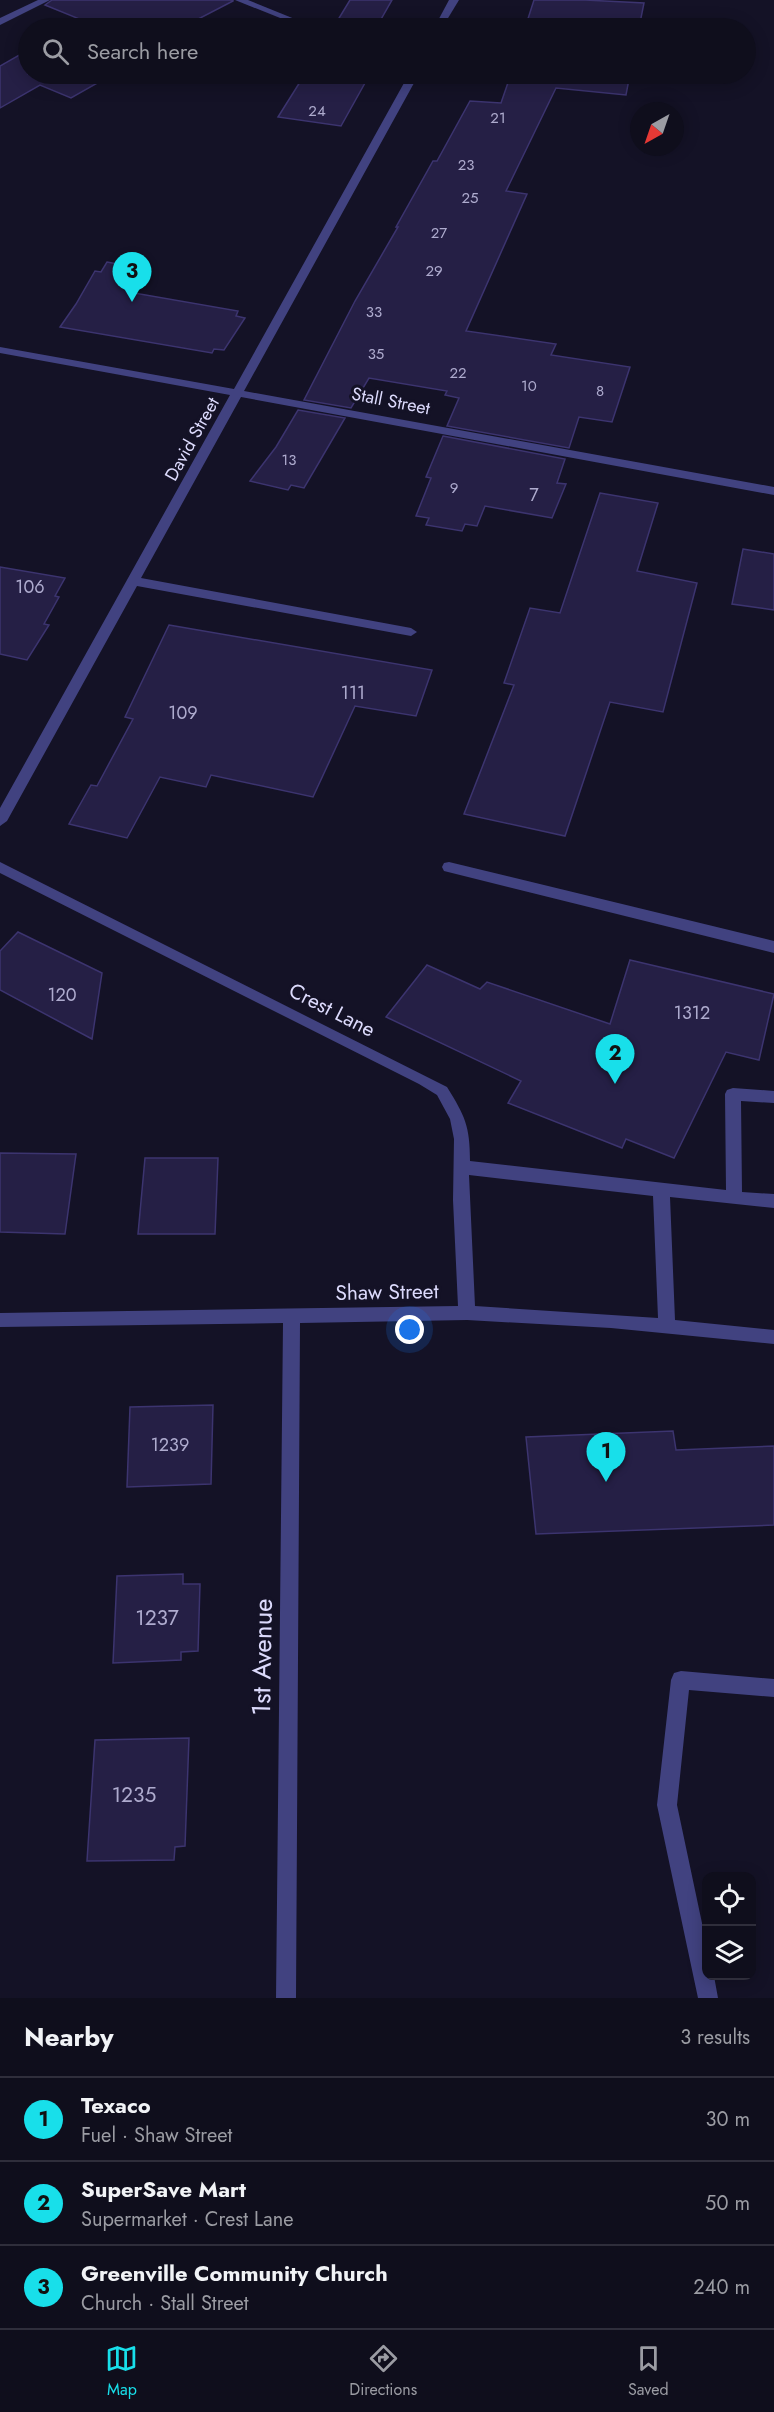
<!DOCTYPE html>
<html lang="en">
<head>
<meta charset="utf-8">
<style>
	body { margin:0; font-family:Jost,sans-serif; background:#1d1c29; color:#f1f3f6 }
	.controls { position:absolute; right:18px; bottom:18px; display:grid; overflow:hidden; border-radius:12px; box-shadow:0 3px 15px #0003 }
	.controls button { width:54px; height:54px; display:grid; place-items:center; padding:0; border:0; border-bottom:2px solid #2f2e3b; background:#0f0e1c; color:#f1f3f6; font:30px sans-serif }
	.compass { position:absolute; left:630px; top:102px; width:54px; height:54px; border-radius:50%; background:#0f0e1c; box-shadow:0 3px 15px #0003; rotate:220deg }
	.you { position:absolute; left:410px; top:1330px; width:21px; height:21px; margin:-15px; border:4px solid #fff; border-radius:50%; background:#1a73e8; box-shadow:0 0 0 9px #1a73e833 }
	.badge { display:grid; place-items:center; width:39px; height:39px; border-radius:50%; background:#18dfea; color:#111; font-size:20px; font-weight:700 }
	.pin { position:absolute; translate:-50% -50px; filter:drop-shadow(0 2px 3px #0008) }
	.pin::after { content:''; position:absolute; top:32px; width:21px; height:18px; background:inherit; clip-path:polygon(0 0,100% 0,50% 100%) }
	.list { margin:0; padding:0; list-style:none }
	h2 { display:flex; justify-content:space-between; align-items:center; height:78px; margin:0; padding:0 24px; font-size:26px }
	h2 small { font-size:20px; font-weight:400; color:#9b9ca3 }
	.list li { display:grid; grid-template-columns:39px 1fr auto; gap:18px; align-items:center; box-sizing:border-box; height:84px; padding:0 24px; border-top:2px solid #2f2e3b }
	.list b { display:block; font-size:22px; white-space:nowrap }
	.list p { margin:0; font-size:20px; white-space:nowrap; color:#9b9ca3 }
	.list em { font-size:20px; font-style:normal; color:#9b9ca3 }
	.icon { flex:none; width:33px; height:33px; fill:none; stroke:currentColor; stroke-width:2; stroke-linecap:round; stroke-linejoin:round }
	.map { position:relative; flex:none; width:774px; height:1998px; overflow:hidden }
	.search { position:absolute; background:#0f0e1c; box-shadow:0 3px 15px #0003; left:18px; right:18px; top:18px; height:66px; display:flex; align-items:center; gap:15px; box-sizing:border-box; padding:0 21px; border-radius:33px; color:#9b9ca3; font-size:22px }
	.sheet { height:330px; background:#0f0e1c }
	nav { display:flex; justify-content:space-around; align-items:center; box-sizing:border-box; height:84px; border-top:2px solid #2f2e3b; background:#0f0e1c; font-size:16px; color:#9b9ca3 }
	nav a { display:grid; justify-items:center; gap:3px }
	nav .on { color:#18dfea }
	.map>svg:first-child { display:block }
</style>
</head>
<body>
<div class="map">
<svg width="774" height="1998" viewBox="0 0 774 1998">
	<rect width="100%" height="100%" fill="#141226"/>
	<g fill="#251f45" stroke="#3c346f" stroke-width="1.5">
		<polygon points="52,0 233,0 233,1 181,28 68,28 82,20 45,5"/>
		<polygon points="350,0 392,0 376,28 333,28"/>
		<polygon points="534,0 585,0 644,3 639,28 525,28"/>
		<polygon points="28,50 28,74 125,74 112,81 106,78 71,98 40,85 0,108 0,66"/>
		<polygon points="305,74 370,74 341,126 278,117"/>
		<polygon points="511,74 630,74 626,95 556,88 506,191 527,194 466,331 556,344 551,355 630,367 612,422 579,417 569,448 447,426 459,398 445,395 447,391 369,378 351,408 304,400 355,301 398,227 396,227 433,161 437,161 470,101 501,103"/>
		<polygon points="107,262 149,270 134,293 238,311 236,316 245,318 224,350 214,349 212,353 60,327 76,304 95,271 101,272"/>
		<polygon points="298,410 345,418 304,488 291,485 288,490 250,481 276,447"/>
		<polygon points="443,436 565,459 557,483 566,484 552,518 485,506 477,526 465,524 462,531 426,525 429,518 416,516 431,478 426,477"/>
		<polygon points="600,493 658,503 637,571 697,583 663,712 610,702 565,836 464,814 514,685 504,683 530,608 560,613"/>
		<polygon points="743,549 774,554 774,610 732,604"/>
		<polygon points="0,567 65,578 55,596 59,597 44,624 49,625 27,660 0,654"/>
		<polygon points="169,625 432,670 416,716 355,706 313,797 211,775 206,787 160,777 127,838 69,824 91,785 97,786 133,719 125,717"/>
		<polygon points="18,932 102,973 92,1039 0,990 0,951"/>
		<polygon points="630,960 774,994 759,1060 726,1052 674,1158 626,1139 622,1148 508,1103 521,1081 386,1017 427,965 480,989 487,982 610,1024"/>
		<polygon points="0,1153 76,1154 65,1234 0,1232"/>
		<polygon points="145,1158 218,1158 215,1234 138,1234"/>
		<polygon points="213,1405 211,1484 127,1487 130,1407"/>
		<polygon points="673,1431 676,1450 774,1446 774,1525 536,1534 526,1437"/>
		<polygon points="183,1574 183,1584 200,1584 198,1651 181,1652 181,1660 113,1663 117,1576"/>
		<polygon points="189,1738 185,1846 175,1847 174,1860 87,1861 95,1740"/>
	</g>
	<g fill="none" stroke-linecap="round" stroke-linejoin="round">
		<g fill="#414280" fill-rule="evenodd">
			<polygon points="38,0 50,0 0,25 0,18"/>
			<polygon points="235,0 248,0 317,28 305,28"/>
			<polygon points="449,0 459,0 442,28 434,28"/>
			<polygon points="409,74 419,74 244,391 774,487 774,495 241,397 141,578 411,628 417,632 411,636 137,586 7,821 0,826 0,808 230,395 0,353 0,347 234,389"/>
			<path d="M0,862L447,1087C465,1116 470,1126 470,1161L726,1190L725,1094L727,1090L733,1088L774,1091V1103L741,1101L742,1192L774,1194V1208L670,1197L675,1320L774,1330V1344L611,1328L467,1320L300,1323L296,1998H276L283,1323L0,1327V1313L458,1306L453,1200L454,1139L450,1119L437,1095L419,1084L0,873ZM469,1175L653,1196L658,1318L475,1306Z"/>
			<polygon points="449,862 774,941 774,953 444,871 442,867 444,863"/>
			<polygon points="681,1671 774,1679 774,1697 689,1690 677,1805 706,1942 706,1976 714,1976 718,1998 698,1998 657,1805 671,1680 674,1673"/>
		</g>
	</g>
	<g text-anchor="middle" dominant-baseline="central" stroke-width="6" stroke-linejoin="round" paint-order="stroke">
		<g font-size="15" fill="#aeabce">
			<text x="317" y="111">24</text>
			<text x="498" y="118">21</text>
			<text x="466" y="165">23</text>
			<text x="470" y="198">25</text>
			<text x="439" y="233">27</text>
			<text x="434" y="271">29</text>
			<text x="374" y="312">33</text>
			<text x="376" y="354">35</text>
			<text x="458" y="373">22</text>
			<text x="529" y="386">10</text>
			<text x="600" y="391">8</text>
			<text x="289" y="460">13</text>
			<text x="454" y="488">9</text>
		</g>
		<g font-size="18" fill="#dcdafc" stroke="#141226">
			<text transform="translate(391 401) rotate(11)">Stall Street</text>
			<text transform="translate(192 439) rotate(-61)">David Street</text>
		</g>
		<g font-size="18" fill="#aeabce">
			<text x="534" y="495">7</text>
			<text x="30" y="587">106</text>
			<text x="353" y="693">111</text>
			<text x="183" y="713">109</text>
			<text x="62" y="995">120</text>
			<text x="692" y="1013">1312</text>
			<text x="170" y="1445">1239</text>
		</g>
		<g font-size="21" fill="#dcdafc" stroke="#141226">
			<text transform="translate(332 1010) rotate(27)">Crest Lane</text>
			<text transform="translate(387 1292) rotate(-1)">Shaw Street</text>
		</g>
		<g font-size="21" fill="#aeabce">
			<text x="157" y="1618">1237</text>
			<text x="134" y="1795">1235</text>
		</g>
		<g font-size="26" fill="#dcdafc" stroke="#141226">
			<text transform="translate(262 1657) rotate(-89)">1st Avenue</text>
		</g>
	</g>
</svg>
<div class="controls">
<button><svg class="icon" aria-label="locate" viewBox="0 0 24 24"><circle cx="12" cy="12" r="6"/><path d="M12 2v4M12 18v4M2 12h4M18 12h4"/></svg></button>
<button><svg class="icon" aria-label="layers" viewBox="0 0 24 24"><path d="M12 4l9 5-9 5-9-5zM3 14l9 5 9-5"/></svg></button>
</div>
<svg class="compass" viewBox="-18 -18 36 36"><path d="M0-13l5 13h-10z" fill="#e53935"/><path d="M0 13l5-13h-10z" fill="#9b9ca3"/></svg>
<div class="you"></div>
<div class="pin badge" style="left:606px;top:1482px">1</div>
<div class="pin badge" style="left:615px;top:1084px">2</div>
<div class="pin badge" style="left:132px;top:302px">3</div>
<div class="search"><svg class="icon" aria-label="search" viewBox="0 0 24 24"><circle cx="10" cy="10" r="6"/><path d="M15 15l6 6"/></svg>Search here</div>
</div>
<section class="sheet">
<h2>Nearby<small>3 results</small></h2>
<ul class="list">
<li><span class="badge">1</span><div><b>Texaco</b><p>Fuel · Shaw Street</p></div><em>30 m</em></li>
<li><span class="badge">2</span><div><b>SuperSave Mart</b><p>Supermarket · Crest Lane</p></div><em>50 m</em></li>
<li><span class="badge">3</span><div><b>Greenville Community Church</b><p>Church · Stall Street</p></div><em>240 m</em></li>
</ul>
</section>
<nav>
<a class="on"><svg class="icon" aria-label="map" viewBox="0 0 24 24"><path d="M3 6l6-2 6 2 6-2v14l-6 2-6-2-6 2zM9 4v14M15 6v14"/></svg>Map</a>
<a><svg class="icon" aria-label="directions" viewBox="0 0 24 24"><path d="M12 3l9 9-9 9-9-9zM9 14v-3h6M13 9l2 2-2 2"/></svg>Directions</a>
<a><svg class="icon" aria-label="saved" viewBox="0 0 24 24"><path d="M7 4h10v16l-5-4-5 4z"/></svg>Saved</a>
</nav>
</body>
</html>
